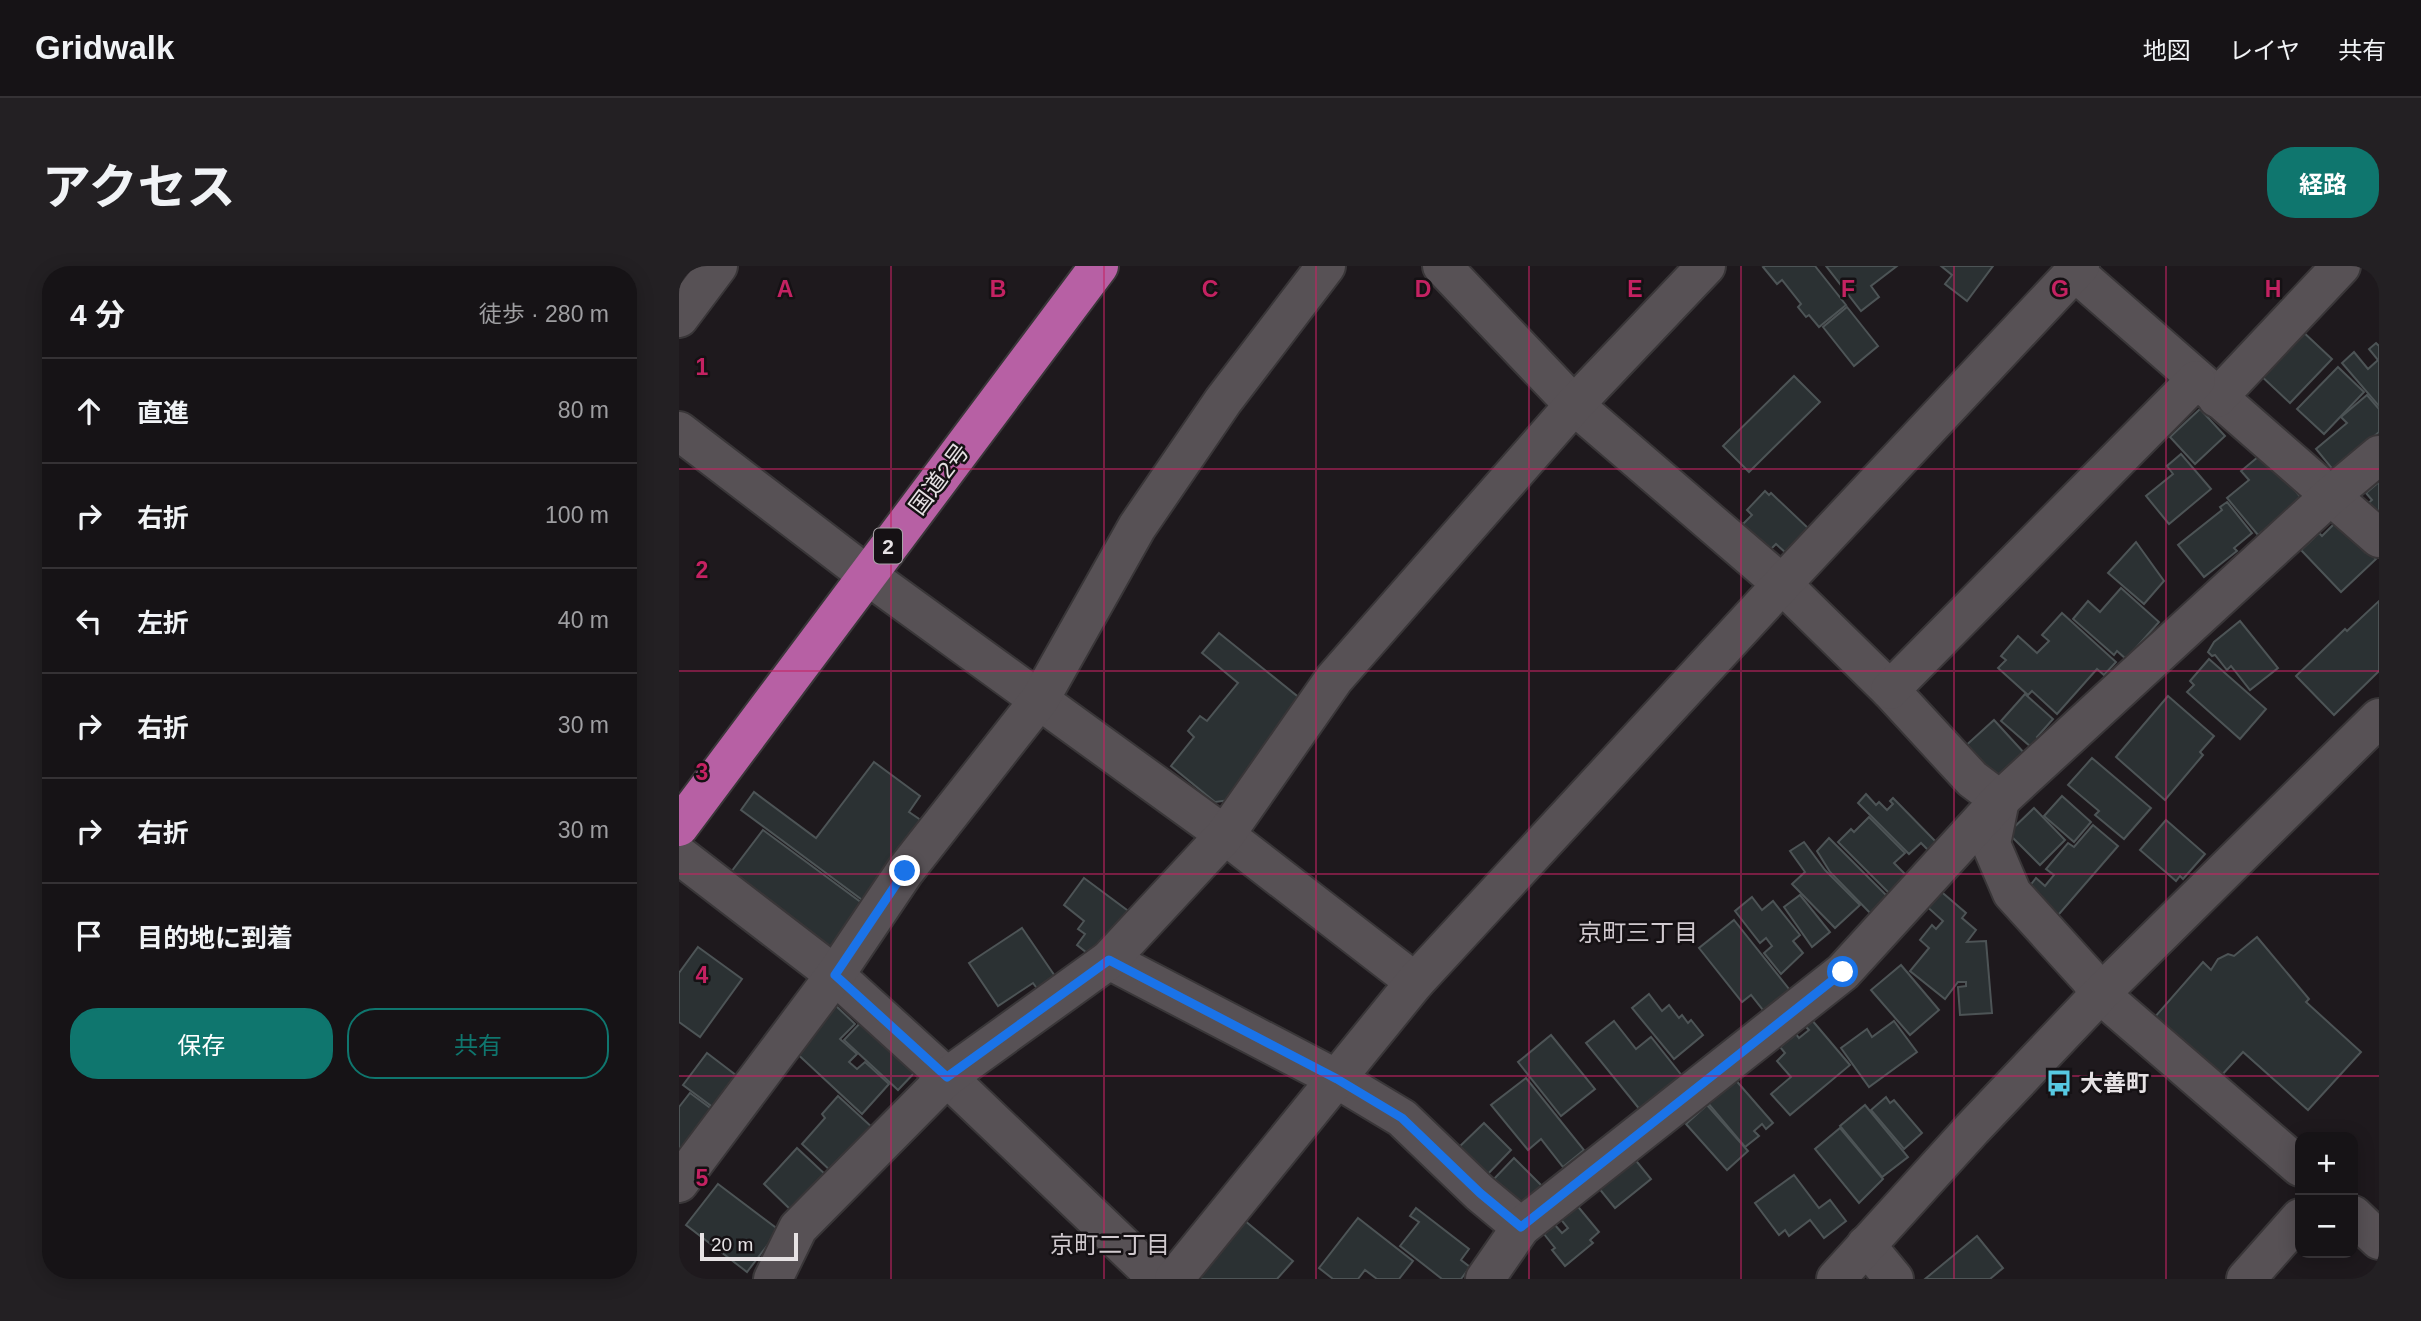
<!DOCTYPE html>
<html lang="ja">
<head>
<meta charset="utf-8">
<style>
	body { margin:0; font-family:Arial,"Noto Sans JP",sans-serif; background:#232023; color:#f1f3f6 }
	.controls { position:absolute; right:21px; bottom:21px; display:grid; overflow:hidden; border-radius:14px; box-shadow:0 4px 18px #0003 }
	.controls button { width:63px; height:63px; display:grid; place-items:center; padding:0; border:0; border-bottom:2px solid #353235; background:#161316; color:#f1f3f6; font:35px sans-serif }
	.scale { position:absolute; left:21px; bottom:18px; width:98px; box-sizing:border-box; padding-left:7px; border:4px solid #e6e2e4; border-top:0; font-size:19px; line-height:24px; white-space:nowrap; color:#e6e2e4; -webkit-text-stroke:5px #151114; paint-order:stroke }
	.stop { position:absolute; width:21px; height:21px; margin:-16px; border:5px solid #1a73e8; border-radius:50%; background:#fff }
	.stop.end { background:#1a73e8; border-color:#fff; box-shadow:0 2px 7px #0008 }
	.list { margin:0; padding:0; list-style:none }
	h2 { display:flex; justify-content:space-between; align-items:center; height:91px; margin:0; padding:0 28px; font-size:30px }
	h2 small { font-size:23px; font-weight:400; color:#9e9ea1 }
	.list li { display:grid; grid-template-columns:46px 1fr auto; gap:21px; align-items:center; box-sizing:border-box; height:105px; padding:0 28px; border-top:2px solid #353235 }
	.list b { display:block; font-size:26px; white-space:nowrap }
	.list em { font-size:23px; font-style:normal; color:#9e9ea1 }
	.actions { display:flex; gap:14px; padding:21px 28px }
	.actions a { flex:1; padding:16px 0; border:2px solid #0f766e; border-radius:28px; text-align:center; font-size:24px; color:#0f766e }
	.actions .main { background:#0f766e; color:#fff }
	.icon { flex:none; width:38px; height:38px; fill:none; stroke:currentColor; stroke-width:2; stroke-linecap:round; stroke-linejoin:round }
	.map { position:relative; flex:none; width:1700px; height:1013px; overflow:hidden; border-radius:28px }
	header { display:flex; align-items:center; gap:42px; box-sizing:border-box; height:98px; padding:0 35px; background:#161316; border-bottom:2px solid #353235 }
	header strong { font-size:33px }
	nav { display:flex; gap:38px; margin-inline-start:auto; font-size:24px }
	.intro { display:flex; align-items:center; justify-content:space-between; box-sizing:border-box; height:168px; padding:0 42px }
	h1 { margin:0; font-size:49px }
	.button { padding:18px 32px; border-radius:28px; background:#0f766e; color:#fff; font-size:24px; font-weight:700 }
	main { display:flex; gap:42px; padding:0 42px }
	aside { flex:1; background:#161316; border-radius:28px; box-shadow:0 4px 18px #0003 }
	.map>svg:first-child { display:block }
</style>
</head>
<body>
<header>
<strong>Gridwalk</strong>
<nav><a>地図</a><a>レイヤ</a><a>共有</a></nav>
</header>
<div class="intro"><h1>アクセス</h1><a class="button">経路</a></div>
<main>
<aside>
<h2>4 分<small>徒歩 · 280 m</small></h2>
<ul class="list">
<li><svg class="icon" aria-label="ahead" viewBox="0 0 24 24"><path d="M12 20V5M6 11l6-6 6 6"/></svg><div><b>直進</b></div><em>80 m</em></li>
<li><svg class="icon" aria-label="right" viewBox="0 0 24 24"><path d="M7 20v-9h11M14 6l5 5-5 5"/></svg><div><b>右折</b></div><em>100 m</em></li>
<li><svg class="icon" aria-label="left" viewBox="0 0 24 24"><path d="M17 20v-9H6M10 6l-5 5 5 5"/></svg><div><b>左折</b></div><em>40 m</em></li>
<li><svg class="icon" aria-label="right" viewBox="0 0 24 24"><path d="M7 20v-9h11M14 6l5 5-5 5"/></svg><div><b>右折</b></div><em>30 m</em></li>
<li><svg class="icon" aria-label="right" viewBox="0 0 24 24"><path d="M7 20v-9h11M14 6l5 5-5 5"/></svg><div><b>右折</b></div><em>30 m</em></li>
<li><svg class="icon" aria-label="arrive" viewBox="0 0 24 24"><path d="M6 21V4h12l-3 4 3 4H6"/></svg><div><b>目的地に到着</b></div></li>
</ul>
<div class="actions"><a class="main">保存</a><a>共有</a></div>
</aside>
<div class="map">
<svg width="1700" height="1013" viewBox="0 0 1700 1013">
	<rect width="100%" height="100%" fill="#1e191d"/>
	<g fill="#2b3133" stroke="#4d5456" stroke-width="2">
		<polygon points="1086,0 1136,0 1167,39 1140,61 1130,49 1127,51 1119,41 1122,38 1103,14 1098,18 1084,1"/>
		<polygon points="1147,0 1218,0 1192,20 1200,31 1182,45"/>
		<polygon points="1262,0 1314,0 1288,35 1266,18 1273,9"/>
		<polygon points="1168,41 1199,80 1175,100 1144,61"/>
		<polygon points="1621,63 1653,93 1611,137 1579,107"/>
		<polygon points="1697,77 1700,80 1700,140 1663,97 1675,86 1689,103 1699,94 1690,83"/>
		<polygon points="1659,101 1685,126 1645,168 1618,143"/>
		<polygon points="1115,110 1141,136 1070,206 1044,180"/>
		<polygon points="1688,129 1700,143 1700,166 1655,205 1637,183 1668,157 1662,151"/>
		<polygon points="1521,143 1546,170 1516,198 1491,171"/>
		<polygon points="1585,186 1623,233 1579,269 1548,232 1570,214 1562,205"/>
		<polygon points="1502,188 1532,223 1490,258 1467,230 1494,208 1488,200"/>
		<polygon points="1700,216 1700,254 1687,239 1693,234 1687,227"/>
		<polygon points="1086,225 1090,229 1092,227 1130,263 1107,287 1097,278 1086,289 1059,263 1073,249 1068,244"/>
		<polygon points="1548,236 1573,267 1555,282 1558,285 1525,311 1499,279 1543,244 1541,241"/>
		<polygon points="1657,256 1686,286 1688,284 1697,293 1662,326 1622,284 1640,267 1643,270"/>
		<polygon points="1457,276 1485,315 1465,338 1429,307"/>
		<polygon points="1442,322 1480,356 1447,393 1438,385 1435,389 1394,353 1409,335 1421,346"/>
		<polygon points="1700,335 1700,405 1655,449 1617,410 1666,363 1668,365"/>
		<polygon points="1383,347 1437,396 1425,409 1418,403 1378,448 1353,425 1349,429 1319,402 1327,394 1322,390 1339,370 1358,387 1370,375 1363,369"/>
		<polygon points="1561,355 1599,402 1571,424 1552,400 1548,404 1536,389 1533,390 1529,386 1535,376"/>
		<polygon points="540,367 628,438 551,534 536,536 492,500 515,471 509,465 521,450 528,455 559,417 523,387"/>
		<polygon points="1530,393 1587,443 1561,473 1508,426 1515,419 1511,415"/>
		<polygon points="1346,428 1374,453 1358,471 1367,480 1360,488 1322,455"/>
		<polygon points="1489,430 1535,470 1521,486 1524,489 1486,534 1437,491"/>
		<polygon points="1315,454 1347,489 1314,519 1283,483"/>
		<polygon points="1413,492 1472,542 1445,573 1416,549 1420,545 1389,519"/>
		<polygon points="195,496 241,530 230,546 249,559 190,639 62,544 75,526 137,572"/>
		<polygon points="1187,528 1197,539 1200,536 1208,544 1214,538 1211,535 1214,532 1262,581 1254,589 1242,577 1230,588 1179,537"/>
		<polygon points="1383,530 1412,556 1395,576 1365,550"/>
		<polygon points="1355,542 1386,574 1361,599 1329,567"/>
		<polygon points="1190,551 1226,587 1215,597 1230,612 1213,630 1159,576 1172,563 1175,566"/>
		<polygon points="1487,554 1526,588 1504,613 1501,610 1497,615 1461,584"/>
		<polygon points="1414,559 1439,580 1374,655 1345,627 1357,612 1366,620 1375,609 1367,603 1389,577 1395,581"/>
		<polygon points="84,564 187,640 151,687 49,610"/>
		<polygon points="1150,572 1213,635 1196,652 1151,606 1138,585"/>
		<polygon points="1125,576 1146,604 1181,639 1156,662 1113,618 1126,606 1111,585"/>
		<polygon points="405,612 452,647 417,694 398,679 406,668 399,663 405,655 385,639"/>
		<polygon points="1258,622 1287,647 1283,652 1297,664 1288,676 1307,675 1313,747 1281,749 1279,721 1287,720 1287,716 1279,716 1266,733 1231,705 1250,682 1241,674 1253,659 1257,663 1264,655 1245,638"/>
		<polygon points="1121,629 1151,666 1133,681 1105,641"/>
		<polygon points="1073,631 1083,644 1094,635 1121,669 1114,675 1124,687 1102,708 1085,687 1093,680 1087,672 1081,677 1056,645"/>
		<polygon points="1055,654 1114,728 1088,749 1072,729 1063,736 1020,682"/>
		<polygon points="343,662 380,716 362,728 354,717 319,740 290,697"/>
		<polygon points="1578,671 1630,733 1627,736 1682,786 1629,844 1564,786 1541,811 1475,752 1524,696 1532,704 1539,693 1549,688 1555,690"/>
		<polygon points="19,681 63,713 21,771 0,756 0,707"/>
		<polygon points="1222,699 1260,744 1231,769 1192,724"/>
		<polygon points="970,728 983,745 990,739 1000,752 1003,749 1009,757 1012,754 1024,769 995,793 953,742"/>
		<polygon points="155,738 176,758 161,773 178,788 170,796 178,803 186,796 210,818 183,848 113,783"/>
		<polygon points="185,753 239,803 219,824 165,774"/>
		<polygon points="1132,753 1171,799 1111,849 1092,828 1112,811 1098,795 1106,787 1101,781 1117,768 1120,772 1130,764 1125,759"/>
		<polygon points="935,755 957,783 972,771 1004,811 962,845 907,777"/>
		<polygon points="1215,755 1238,786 1190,821 1162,782 1188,763 1193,771"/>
		<polygon points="872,769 916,823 882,850 839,796"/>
		<polygon points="28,787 62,813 39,845 4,819"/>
		<polygon points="1054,811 1094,857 1087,863 1083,858 1075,865 1080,870 1066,881 1023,830"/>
		<polygon points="847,812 905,884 884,901 862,873 849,884 812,839"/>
		<polygon points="11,827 38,847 0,891 0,841"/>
		<polygon points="159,830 195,863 154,907 123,878 146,852 143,848"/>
		<polygon points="1207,831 1211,837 1215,834 1243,867 1225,883 1192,844"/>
		<polygon points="1028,839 1069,885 1048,904 1007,858"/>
		<polygon points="1186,839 1229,891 1203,911 1161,860"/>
		<polygon points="805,857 832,884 805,912 777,884"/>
		<polygon points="1161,862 1204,913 1180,937 1136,883"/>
		<polygon points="118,882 148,910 114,946 85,918"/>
		<polygon points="950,886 972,913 936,942 914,915"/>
		<polygon points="835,892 865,922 843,945 813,915"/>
		<polygon points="1115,909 1140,942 1151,934 1167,955 1145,972 1131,954 1110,970 1106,964 1100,969 1076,937"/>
		<polygon points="39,918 100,964 68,1006 7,959"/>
		<polygon points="896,937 920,966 911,974 914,977 886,1000 873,984 876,982 865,968 876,959 883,967 889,962 879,950"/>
		<polygon points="737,942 790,983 782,994 791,1001 782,1013 763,1013 721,980 740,956 731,950"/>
		<polygon points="679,952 734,995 720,1013 698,1013 686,1004 679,1013 654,1013 640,1002"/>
		<polygon points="565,954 614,995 598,1013 516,1013"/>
		<polygon points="1298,970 1324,1002 1311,1013 1246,1013"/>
	</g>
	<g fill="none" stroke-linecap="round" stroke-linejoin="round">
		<g stroke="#393638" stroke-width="42">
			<g id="minor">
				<polyline points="763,0 895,139 1103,318 1211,424 1293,513 1321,534"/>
				<polyline points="1396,6 1700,272"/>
				<polyline points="0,52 39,0"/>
				<polyline points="1538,132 1662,0"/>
				<polyline points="188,309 546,569 736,716"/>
				<polyline points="1211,424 1517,114"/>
				<polyline points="1321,534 1312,578 1333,627 1410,712 1421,728 1621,901"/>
				<polyline points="0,589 156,709 268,811 479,1013"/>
				<polyline points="430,694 658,813 723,852 801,927 842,961"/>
				<polyline points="0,917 156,709 226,605 361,433 458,261 544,135 647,0"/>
				<polyline points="1674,949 1700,974"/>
				<polyline points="1187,979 1215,1013"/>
				<polyline points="94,1013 119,962 268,811 430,694 546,569 655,413 895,139 1027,0"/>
				<polyline points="495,1013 736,716 1103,318 1401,0"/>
				<polyline points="806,1013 842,961 1164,706 1321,534 1651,230 1700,189"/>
				<polyline points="1567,1013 1621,952"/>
			</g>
		</g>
		<g stroke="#393638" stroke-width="42">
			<g id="tertiary">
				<polyline points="0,165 188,309"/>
				<polyline points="1157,1013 1293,863 1421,728 1700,452"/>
			</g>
		</g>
		<g stroke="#393638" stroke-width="42">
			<polyline id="trunk" points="0,561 420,0"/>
		</g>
		<use href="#minor" stroke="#575155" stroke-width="38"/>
		<use href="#tertiary" stroke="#575155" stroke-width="38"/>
		<use href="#trunk" stroke="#b760a4" stroke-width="38"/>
	</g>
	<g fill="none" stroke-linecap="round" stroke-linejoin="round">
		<polyline stroke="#1a73e8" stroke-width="9" points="226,605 156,709 268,811 430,694 658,813 723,852 801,927 842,961 1164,706"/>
	</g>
	<path fill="none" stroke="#c42262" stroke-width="2" stroke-opacity="0.55" d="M212,0V1013M425,0V1013M637,0V1013M850,0V1013M1062,0V1013M1275,0V1013M1487,0V1013M0,203H1700M0,405H1700M0,608H1700M0,810H1700"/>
	<defs>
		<g id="bus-bare" transform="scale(2.1)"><path d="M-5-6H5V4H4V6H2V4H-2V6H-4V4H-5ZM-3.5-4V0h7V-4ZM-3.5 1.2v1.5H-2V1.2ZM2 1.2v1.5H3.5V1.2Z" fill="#57c9e2" stroke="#151114" stroke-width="2.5" paint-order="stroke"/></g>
	</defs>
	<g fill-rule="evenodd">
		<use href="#bus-bare" x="1380" y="817"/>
	</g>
	<g text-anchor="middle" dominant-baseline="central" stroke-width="5" stroke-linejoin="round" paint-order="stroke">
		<rect fill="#151114" stroke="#a7a3a6" stroke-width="2" x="195" y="262.5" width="28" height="35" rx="5"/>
		<g font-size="21" font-weight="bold" fill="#e6e2e4">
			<text x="209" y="280">2</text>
		</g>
		<g font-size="23" fill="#e6e2e4" stroke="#151114">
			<text transform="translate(260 213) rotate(-53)">国道2号</text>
		</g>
		<g font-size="23" font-weight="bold" fill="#e6e2e4" stroke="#151114" text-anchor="start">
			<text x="1401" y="817">大善町</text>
		</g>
		<g font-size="24" fill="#d0c9ce" stroke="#151114">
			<text x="959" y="666">京町三丁目</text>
			<text x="431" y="978">京町二丁目</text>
		</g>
	</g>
	<g font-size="23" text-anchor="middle" font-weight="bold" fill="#c42262" stroke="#151114" stroke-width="5" stroke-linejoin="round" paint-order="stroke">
		<text x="106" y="31">A</text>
		<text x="319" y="31">B</text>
		<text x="531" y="31">C</text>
		<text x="744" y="31">D</text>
		<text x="956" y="31">E</text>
		<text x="1169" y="31">F</text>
		<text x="1381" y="31">G</text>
		<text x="1594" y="31">H</text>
		<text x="23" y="109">1</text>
		<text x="23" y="312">2</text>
		<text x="23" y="514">3</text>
		<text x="23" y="717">4</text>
		<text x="23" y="920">5</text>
	</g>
</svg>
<div class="controls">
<button>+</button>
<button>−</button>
</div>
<div class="scale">20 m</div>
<div class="stop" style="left:1164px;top:706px"></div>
<div class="stop end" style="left:226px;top:605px"></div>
</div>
</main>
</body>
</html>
